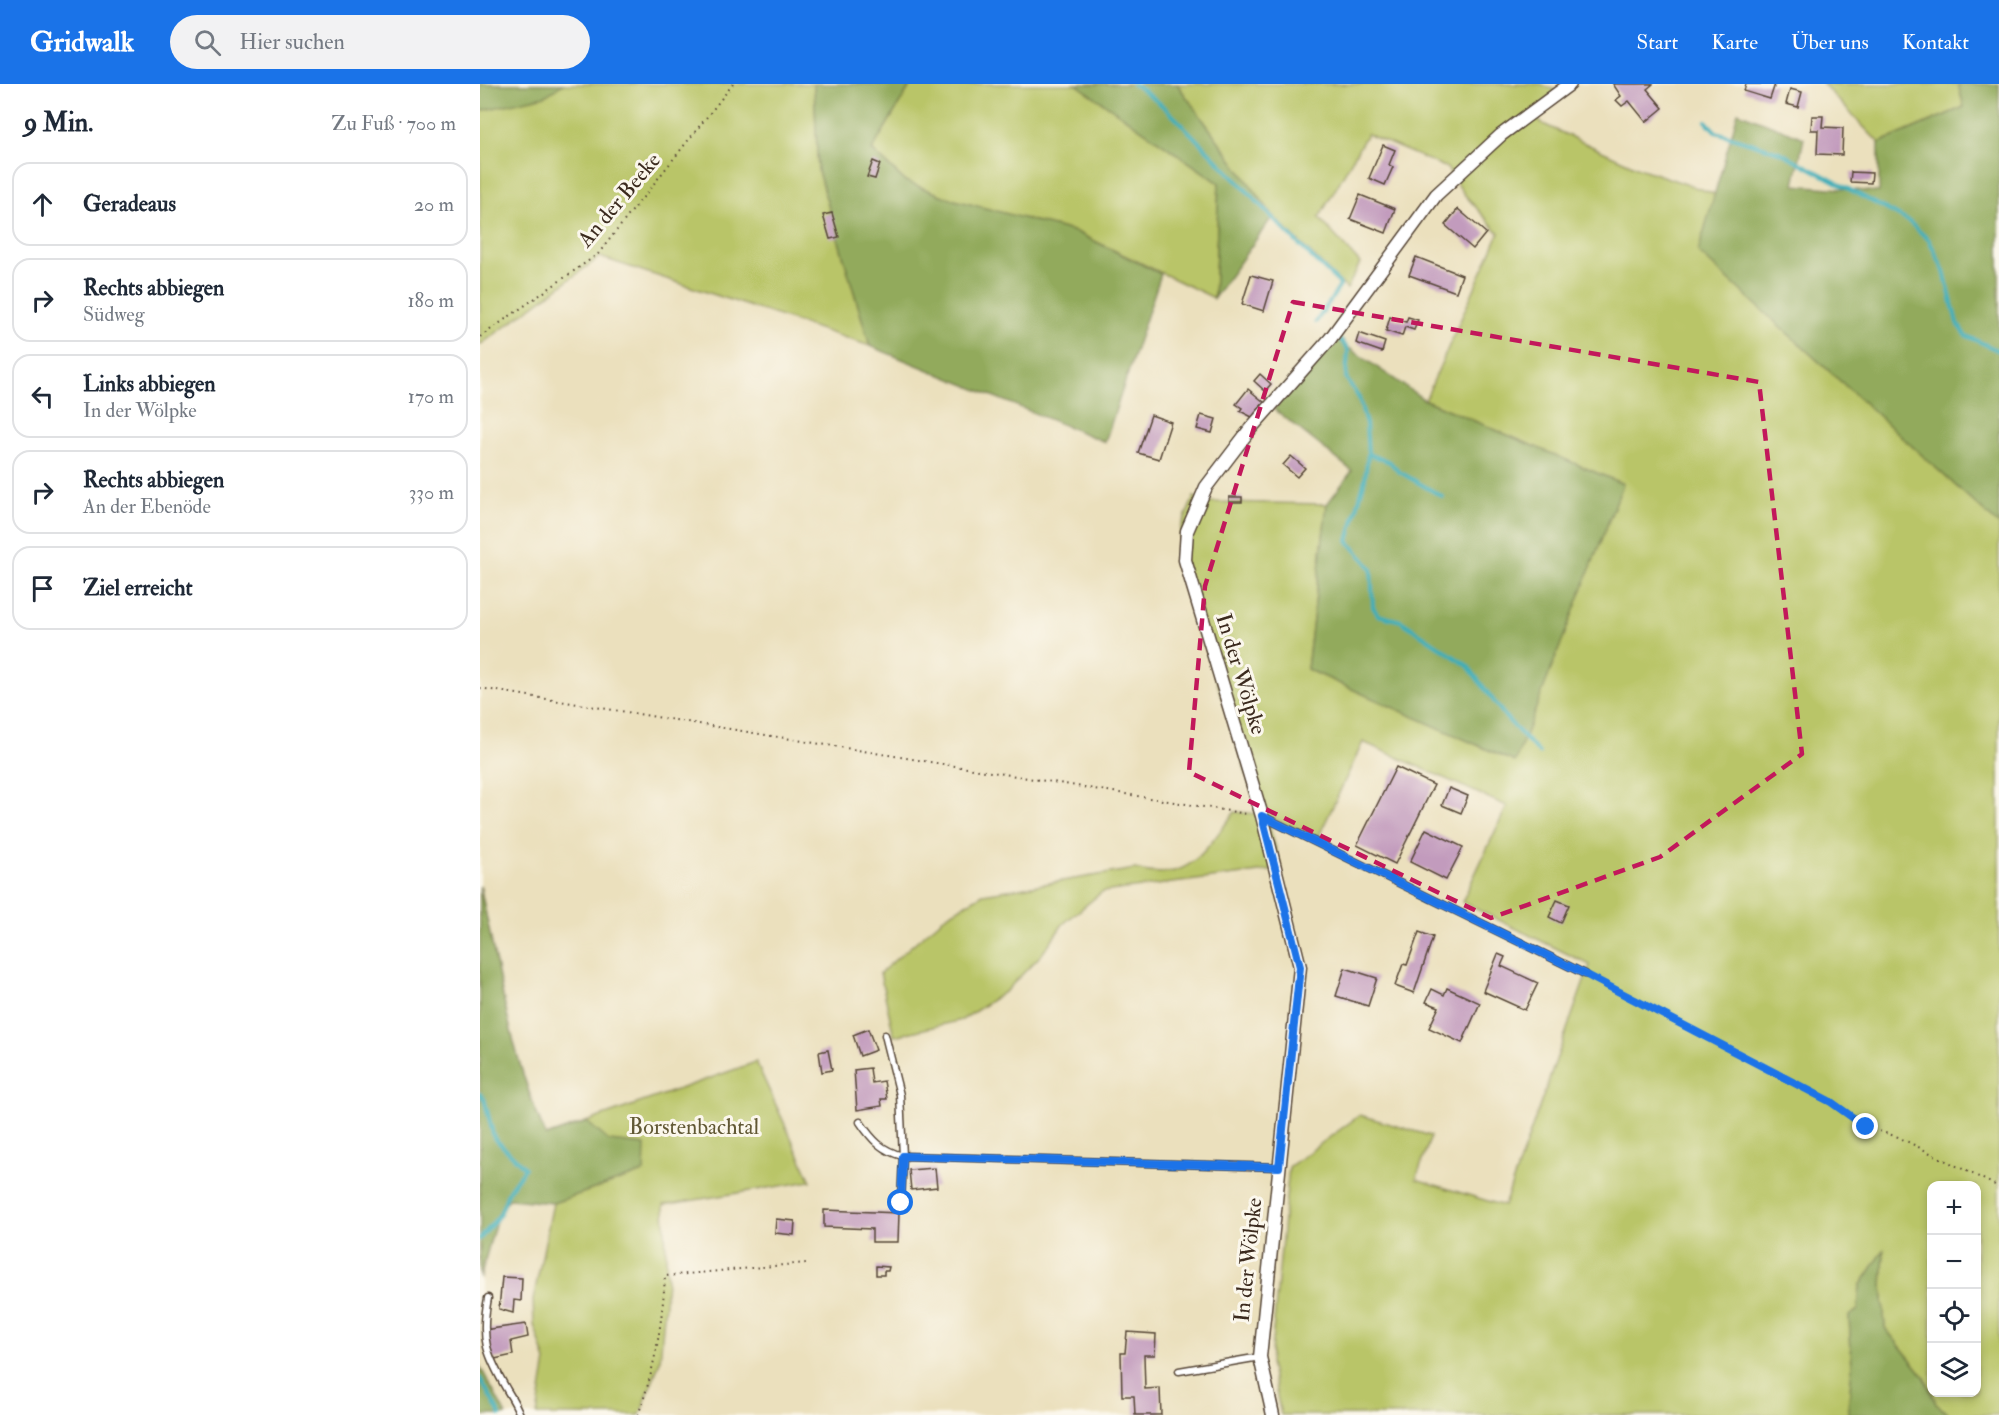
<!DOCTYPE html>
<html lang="de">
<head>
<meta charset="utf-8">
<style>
	body { margin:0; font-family:"IM FELL Double Pica",serif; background:#f2f2f3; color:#1f2937 }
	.controls { position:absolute; right:18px; bottom:18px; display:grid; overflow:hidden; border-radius:12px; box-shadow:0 3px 9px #0003 }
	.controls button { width:54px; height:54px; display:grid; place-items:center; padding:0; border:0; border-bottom:2px solid #e0e1e3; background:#fff; color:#1f2937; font:30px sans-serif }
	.stop { position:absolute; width:18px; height:18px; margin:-14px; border:4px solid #1a73e8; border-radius:50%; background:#fff }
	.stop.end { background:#1a73e8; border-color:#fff; box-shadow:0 2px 6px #0008 }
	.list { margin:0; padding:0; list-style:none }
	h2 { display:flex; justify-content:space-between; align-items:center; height:78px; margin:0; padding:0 24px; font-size:26px }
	h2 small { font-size:20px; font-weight:400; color:#747a83 }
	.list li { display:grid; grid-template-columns:39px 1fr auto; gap:18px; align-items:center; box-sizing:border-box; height:84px; margin:0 12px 12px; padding:0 12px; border:2px solid #e0e1e3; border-radius:18px }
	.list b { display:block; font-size:22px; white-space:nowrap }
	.list p { margin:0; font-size:20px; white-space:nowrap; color:#747a83 }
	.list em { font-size:20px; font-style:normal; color:#747a83 }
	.icon { flex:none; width:33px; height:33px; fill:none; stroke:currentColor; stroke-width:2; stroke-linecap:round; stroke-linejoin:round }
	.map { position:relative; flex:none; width:1519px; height:1331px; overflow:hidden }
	header { display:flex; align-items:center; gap:36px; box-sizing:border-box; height:84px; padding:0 30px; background:#1a73e8; color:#fff }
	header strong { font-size:28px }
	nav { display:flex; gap:33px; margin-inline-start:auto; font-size:21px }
	.search { width:420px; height:54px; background:#f2f2f3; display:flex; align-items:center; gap:15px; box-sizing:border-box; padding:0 21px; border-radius:33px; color:#747a83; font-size:22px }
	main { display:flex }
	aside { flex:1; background:#fff }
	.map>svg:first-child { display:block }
</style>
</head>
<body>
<header>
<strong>Gridwalk</strong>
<div class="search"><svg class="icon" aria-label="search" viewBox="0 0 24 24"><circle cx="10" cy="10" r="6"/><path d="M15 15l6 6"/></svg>Hier suchen</div>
<nav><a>Start</a><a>Karte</a><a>Über uns</a><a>Kontakt</a></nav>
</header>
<main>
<aside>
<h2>9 Min.<small>Zu Fuß · 700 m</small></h2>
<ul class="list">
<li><svg class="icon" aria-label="ahead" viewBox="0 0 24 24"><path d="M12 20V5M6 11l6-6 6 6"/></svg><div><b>Geradeaus</b></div><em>20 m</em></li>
<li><svg class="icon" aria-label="right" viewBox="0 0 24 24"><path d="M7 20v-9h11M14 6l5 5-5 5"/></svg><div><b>Rechts abbiegen</b><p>Südweg</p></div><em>180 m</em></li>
<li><svg class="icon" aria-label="left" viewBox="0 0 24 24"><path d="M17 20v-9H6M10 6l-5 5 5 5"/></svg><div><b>Links abbiegen</b><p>In der Wölpke</p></div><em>170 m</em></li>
<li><svg class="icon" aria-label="right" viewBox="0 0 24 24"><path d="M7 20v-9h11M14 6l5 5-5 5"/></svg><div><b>Rechts abbiegen</b><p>An der Ebenöde</p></div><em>330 m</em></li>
<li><svg class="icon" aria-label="arrive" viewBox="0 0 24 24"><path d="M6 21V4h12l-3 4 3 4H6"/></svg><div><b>Ziel erreicht</b></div></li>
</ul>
</aside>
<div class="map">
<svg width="1519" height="1331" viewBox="0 0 1519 1331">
	<rect width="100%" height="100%" fill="#fbf7ec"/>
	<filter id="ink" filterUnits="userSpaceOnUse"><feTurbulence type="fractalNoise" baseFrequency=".0167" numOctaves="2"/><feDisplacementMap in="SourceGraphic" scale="12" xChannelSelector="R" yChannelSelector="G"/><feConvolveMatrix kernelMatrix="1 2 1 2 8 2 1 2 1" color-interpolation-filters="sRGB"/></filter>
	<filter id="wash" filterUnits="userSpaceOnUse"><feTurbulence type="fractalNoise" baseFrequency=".008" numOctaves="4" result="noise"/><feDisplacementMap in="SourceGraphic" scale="24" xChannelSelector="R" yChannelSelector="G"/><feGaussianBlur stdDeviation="1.35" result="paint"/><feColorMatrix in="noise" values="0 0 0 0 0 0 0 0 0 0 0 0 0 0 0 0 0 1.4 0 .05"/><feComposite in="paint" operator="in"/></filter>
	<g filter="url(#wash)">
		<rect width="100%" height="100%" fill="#ebe0bd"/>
		<g fill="#b9c567" stroke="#7a7842" stroke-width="1.5">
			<polygon points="0,0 334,0 338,87 390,262 120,173 0,261"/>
			<polygon points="431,0 596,0 739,99 734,214 596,148 471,115 425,97 392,66"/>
			<path d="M697,0H1060L1082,9L1050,30L1063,40L1159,84L1235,110L1219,168L1519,441V1331H1469L1456,1320L1452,1308H1496V1102H1452V1308L1444,1292L1405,1244L1402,1202L1404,1167L1380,1202L1378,1226L1369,1232L1372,1282L1368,1331H801L790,1279L809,1083L880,1031L951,1052L936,1095L1024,1122L1110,881L982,818L1027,722L883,658L838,754L786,732L802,785L622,808L583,840L562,870L526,907L482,936L414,952L400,889L467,831L503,810L655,785C710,801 724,766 755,728L779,730L698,476L701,443L714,413L727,418L847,420L827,585L1034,677L1143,400L945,316L1019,149L984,110L967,84L887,50L839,134L880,179L867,205L793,132Z"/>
			<polygon points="1343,0 1478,0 1484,23 1399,59"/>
			<path d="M0,802C18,886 31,974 66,1052L276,978L331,1097L184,1121L187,1197L180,1277L160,1331H57L66,1277L54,1241L53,1216L73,1119L164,1088L51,1102Z"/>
		</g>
		<g fill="#92aa5c" stroke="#666a3d" stroke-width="1.5">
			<polygon points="0,0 83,0 65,12 0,27"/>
			<polygon points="334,0 431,0 392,66 425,97 471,115 596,148 681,190 625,358 390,262 338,87"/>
			<polygon points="596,0 697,0 793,132 734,214 739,99"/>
			<polygon points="1478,0 1519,0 1519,441 1218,168 1258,28 1324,54 1314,101 1399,108 1399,59 1484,23"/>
			<polygon points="856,255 945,316 1143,400 1035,678 827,585 847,420 872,387 794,325"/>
			<path d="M0,802C18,886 31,973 66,1052L107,1038L129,1057L165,1061L164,1088L73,1119L29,1115L18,1130L0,1194Z"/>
			<polygon points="1404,1166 1402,1202 1405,1244 1444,1292 1456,1320 1469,1331 1368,1331 1372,1282 1369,1232 1378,1226 1380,1202"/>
			<polygon points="0,1282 26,1331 0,1331"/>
		</g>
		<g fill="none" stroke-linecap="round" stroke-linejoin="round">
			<g stroke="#3eaeb9" stroke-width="4">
				<path d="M653,0C681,16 703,42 725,64C770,109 812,156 859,199L860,202L836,238"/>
				<polyline points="1226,37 1236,48 1302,69 1428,137 1449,156 1464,187 1477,239 1485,251 1519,267"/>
				<polyline points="861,256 868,266 866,294 879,314 886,340 888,370 885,395 868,457 891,484 893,523 898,531 921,537 988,582 1027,635 1059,669"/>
				<polyline points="888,370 910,378 918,387 963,413"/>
				<polyline points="0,1010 4,1014 14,1054 45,1084 29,1106 20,1130 0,1155"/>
				<polyline points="0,1294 20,1331"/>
			</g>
		</g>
		<g id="blocks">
			<g fill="#c29bbd">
				<polygon points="1133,0 1173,0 1167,5 1183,24 1166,38 1149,17 1142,22 1136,16 1141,12"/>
				<polygon points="1266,0 1295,0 1290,15 1264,7"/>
				<polygon points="1310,5 1322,8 1318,23 1306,20"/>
				<polygon points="1332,32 1343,32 1342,43 1363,44 1362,71 1337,70 1338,46 1331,46"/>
				<polygon points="903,61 915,66 909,81 913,83 905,101 889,94"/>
				<polygon points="393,77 400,80 395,95 387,93"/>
				<polygon points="1371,88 1392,89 1391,99 1370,98"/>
				<polygon points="880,111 915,125 906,149 870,135"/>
				<polygon points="978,125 1006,149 993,165 965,141"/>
				<polygon points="352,129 359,153 350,155 343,131"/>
				<polygon points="936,173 982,191 976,208 929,191"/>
				<polygon points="771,191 793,197 784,227 762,220"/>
				<polygon points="910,233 926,238 928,233 938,236 934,246 925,243 922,252 906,247"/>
				<polygon points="879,249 905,258 902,268 876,259"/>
				<polygon points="780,290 791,300 785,307 774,297"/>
				<polygon points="768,305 784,318 772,333 760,327 762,324 756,320"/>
				<polygon points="671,331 691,338 679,375 658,369"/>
				<polygon points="721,331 736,335 732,349 717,345"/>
				<polygon points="811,372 825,384 817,393 803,381"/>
				<rect x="749" y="413" width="13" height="5"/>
				<polygon points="916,683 954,701 915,780 877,761"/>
				<polygon points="969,704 988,712 981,729 962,721"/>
				<polygon points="946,745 983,763 966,796 930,778"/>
				<polygon points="1077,816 1089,821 1081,839 1069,833"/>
				<polygon points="939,848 953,853 934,909 915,902 923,880 927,881"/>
				<polygon points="1018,870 1025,873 1021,882 1058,899 1045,926 1003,907"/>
				<polygon points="865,884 897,894 888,922 856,912"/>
				<polygon points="967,904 1000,919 982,959 949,944 959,923 946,918 952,905 964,911"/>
				<polygon points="388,945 396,966 380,972 373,951"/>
				<polygon points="348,966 352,986 342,988 339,968"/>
				<polygon points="390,984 392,999 404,997 407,1015 401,1015 402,1022 377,1026 374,986"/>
				<polygon points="455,1084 457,1103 431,1106 429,1086"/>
				<polygon points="344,1126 419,1129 418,1158 392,1158 392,1145 344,1143"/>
				<polygon points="296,1135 315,1137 314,1151 295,1149"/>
				<polygon points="396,1182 409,1183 408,1187 404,1187 404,1191 396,1191"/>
				<polygon points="22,1193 42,1194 41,1217 34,1216 33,1229 19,1225"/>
				<polygon points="46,1240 48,1253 31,1257 33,1271 10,1276 4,1246"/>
				<polygon points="647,1248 676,1250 675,1271 664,1271 665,1305 680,1304 681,1331 655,1331 654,1312 642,1312 641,1269 645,1269"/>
			</g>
		</g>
	</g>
	<g filter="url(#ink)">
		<use href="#blocks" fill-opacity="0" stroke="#554536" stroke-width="1.5"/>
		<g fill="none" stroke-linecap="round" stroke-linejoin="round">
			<g stroke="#554536" stroke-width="9">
				<g id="service">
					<polyline points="782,732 1105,890"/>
					<path d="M380,1038C392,1056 402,1067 423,1072L420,1011L405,951"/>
					<polyline points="415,1125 421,1119 423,1072 799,1083"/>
					<path d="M8,1214C0,1256 7,1271 27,1306C32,1314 37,1322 40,1331"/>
					<polyline points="699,1287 780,1273"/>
				</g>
			</g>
			<g stroke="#554536" stroke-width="15">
				<polyline id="minor" points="793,1331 780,1273 820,883 782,732 705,476 707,447 726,403 771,344 850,255 956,111 1021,51 1090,0"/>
			</g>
			<g stroke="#554536" stroke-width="2" stroke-dasharray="1.5 4.5" stroke-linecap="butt">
				<polyline points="0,253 118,170 253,0"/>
				<polyline points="0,604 767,730"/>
				<polyline points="1114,895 1351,1019 1386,1043 1418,1053 1519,1103"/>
				<path d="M158,1331C175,1285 182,1241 185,1192L326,1179"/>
			</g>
			<use href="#service" stroke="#fff" stroke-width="6"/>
			<use href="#minor" stroke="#fff" stroke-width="12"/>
		</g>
	</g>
	<g fill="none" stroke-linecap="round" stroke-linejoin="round" filter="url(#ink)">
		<polyline stroke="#1a73e8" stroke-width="8" points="421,1119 423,1072 799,1083 820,883 782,732 1105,890 1351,1018 1386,1043"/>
	</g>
	<path fill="none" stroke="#c2185b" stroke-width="4.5" stroke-dasharray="12 8" stroke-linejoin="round" d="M813,218L1279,298L1322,670L1180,773L1011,834L709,688L725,502Z"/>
	<g text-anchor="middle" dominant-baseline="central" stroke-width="6" stroke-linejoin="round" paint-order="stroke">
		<g font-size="22" fill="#3b2a1e" stroke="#fbf7ec">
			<text transform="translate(139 116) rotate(-50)">An der Beeke</text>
			<text transform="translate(761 590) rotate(73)">In der Wölpke</text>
			<text transform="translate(768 1176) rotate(-84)">In der Wölpke</text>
		</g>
		<g font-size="22" fill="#615834" stroke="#fbf7ec">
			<text x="214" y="1043">Borstenbachtal</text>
		</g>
	</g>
</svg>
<div class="controls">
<button>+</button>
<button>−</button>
<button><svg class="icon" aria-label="locate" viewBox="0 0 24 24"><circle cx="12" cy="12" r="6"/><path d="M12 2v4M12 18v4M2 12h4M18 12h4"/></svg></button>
<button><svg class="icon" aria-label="layers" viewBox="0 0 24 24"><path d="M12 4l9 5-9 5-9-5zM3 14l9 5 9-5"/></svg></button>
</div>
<div class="stop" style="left:421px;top:1119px"></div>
<div class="stop end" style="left:1386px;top:1043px"></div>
</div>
</main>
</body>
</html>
